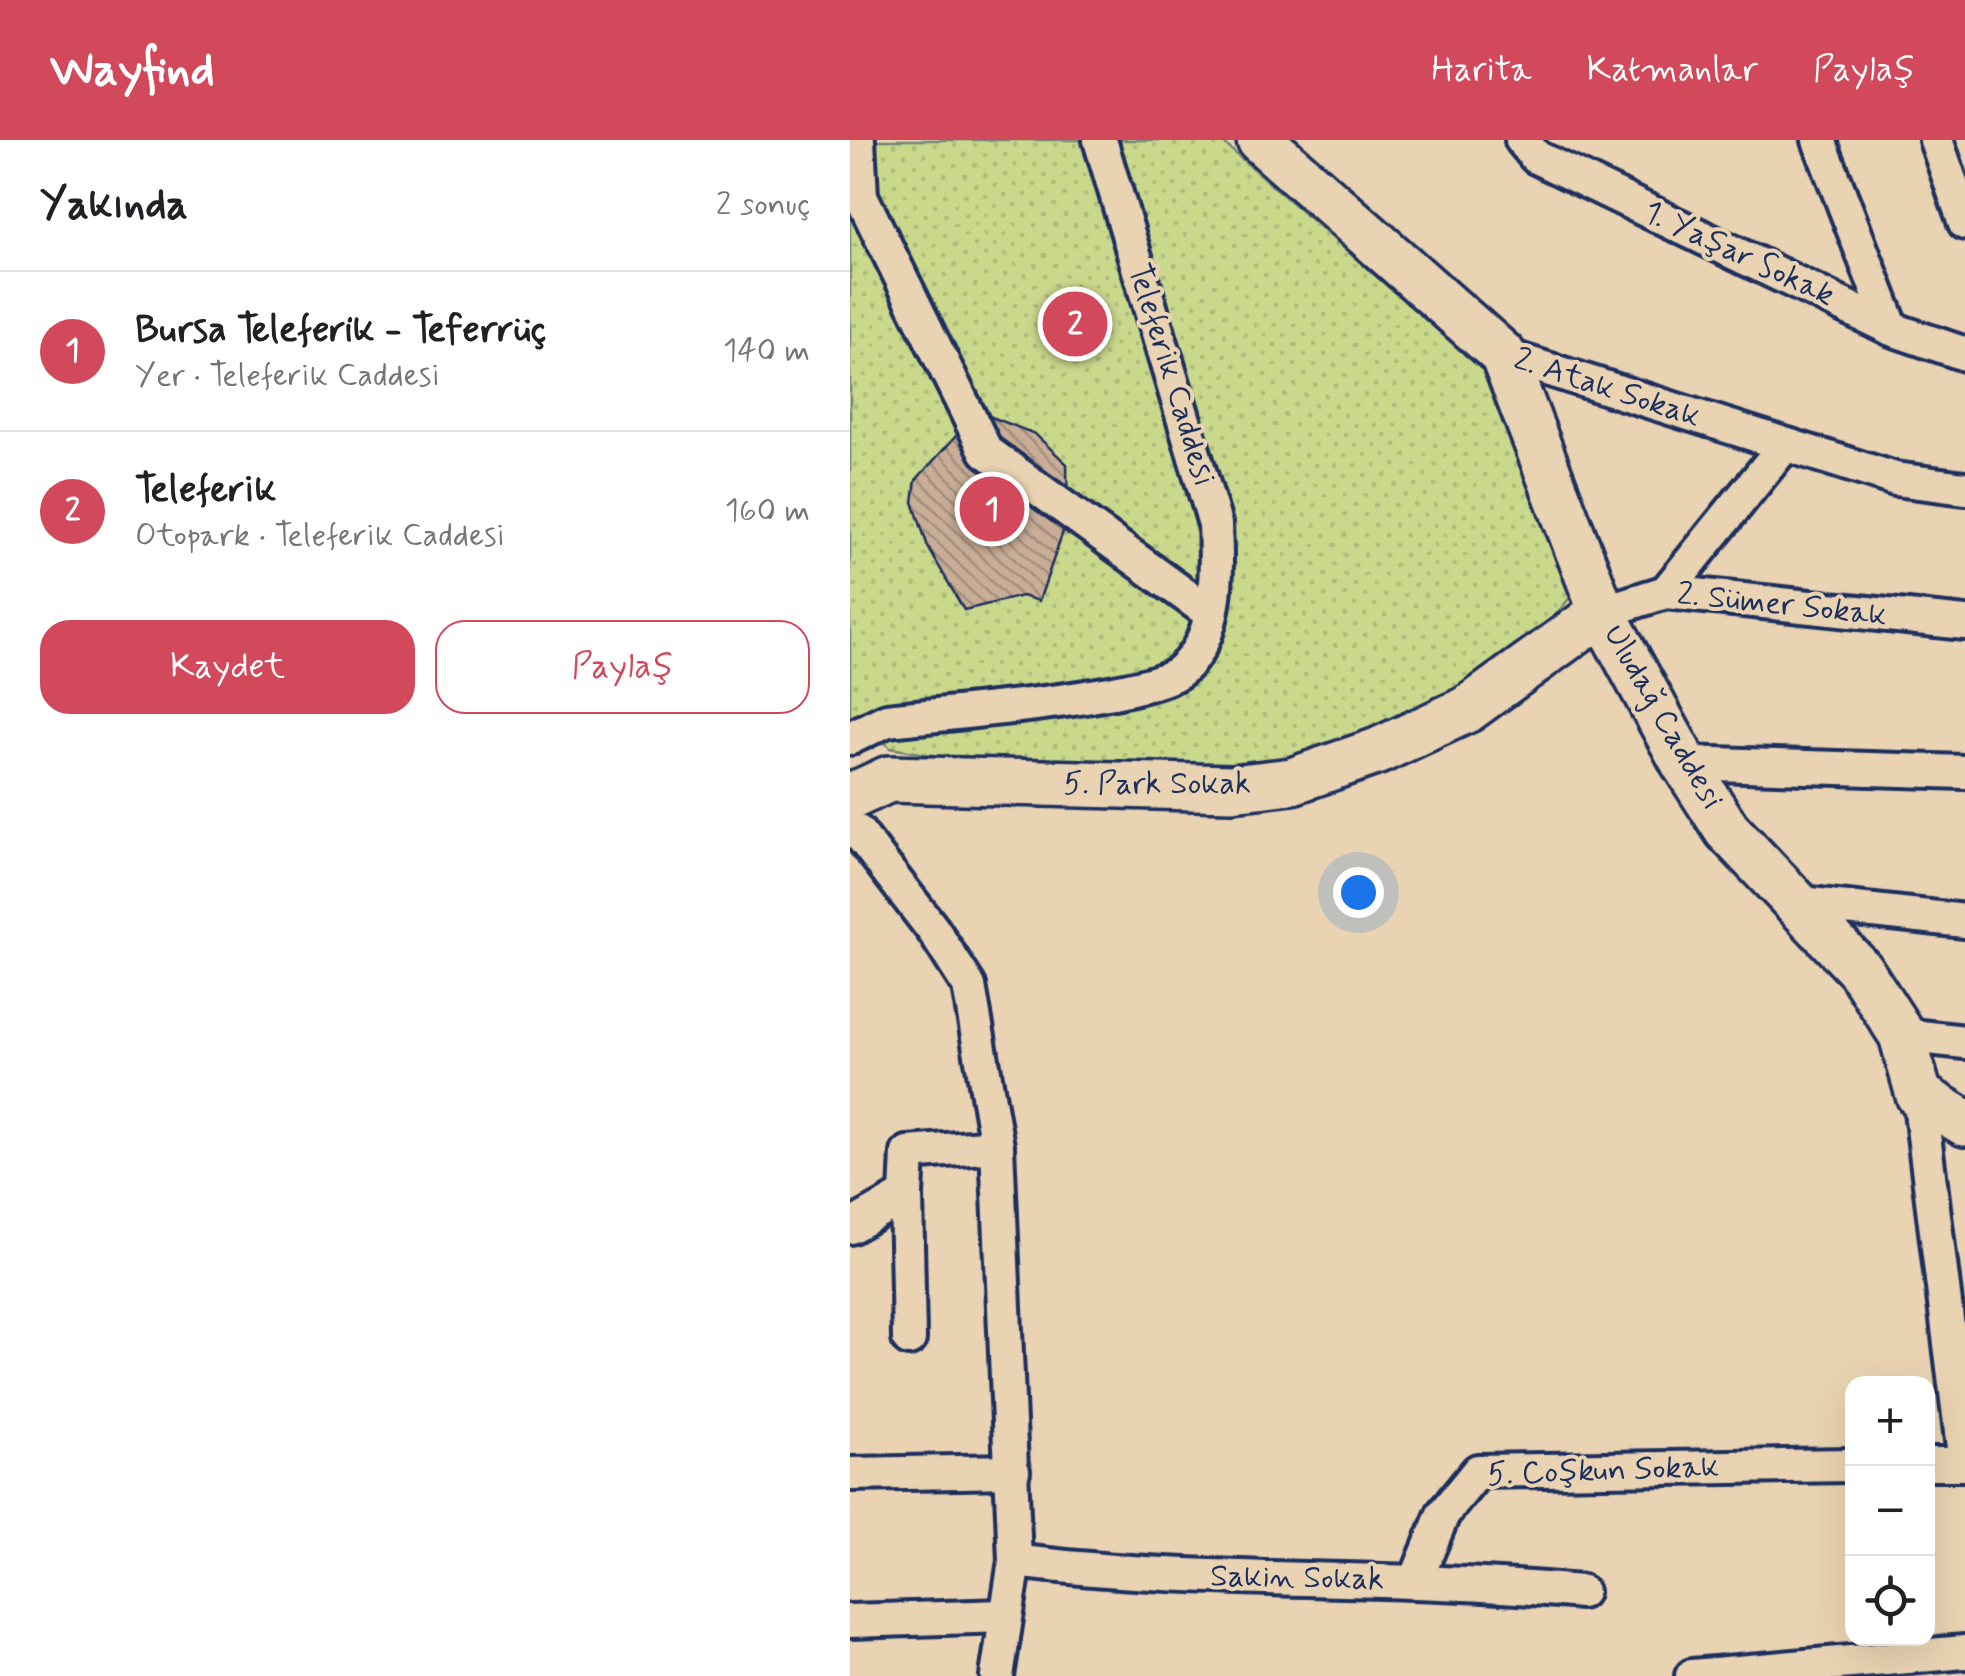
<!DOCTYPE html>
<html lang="tr">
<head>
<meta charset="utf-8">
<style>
	body { margin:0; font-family:Mynerve,sans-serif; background:#f6f6f6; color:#202124 }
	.controls { position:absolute; right:30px; bottom:30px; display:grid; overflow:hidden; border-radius:20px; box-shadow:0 10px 40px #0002 }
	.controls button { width:90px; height:90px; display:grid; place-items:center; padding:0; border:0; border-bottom:2px solid #e0e0e0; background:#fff; color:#202124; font:50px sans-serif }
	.you { position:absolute; left:508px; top:752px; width:35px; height:35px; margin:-25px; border:8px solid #fff; border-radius:50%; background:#1a73e8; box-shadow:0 0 0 15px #1a73e833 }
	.badge { display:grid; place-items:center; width:65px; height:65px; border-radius:50%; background:#d1495b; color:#fff; font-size:32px; font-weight:700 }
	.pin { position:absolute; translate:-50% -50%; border:5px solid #fff; box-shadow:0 2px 10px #0006 }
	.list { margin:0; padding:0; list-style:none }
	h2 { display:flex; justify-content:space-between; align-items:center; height:130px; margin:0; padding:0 40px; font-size:42px }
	h2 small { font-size:32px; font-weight:400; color:#757577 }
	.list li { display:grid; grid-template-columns:65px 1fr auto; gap:30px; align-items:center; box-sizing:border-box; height:160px; padding:0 40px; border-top:2px solid #e0e0e0 }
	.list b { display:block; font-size:38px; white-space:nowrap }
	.list p { margin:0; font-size:32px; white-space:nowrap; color:#757577 }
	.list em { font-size:32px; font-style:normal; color:#757577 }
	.actions { display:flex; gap:20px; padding:30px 40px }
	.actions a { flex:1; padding:22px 0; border:2px solid #d1495b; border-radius:30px; text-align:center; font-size:35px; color:#d1495b }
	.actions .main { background:#d1495b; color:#fff }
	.icon { flex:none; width:55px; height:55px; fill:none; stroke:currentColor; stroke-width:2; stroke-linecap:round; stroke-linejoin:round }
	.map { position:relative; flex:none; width:1115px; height:1536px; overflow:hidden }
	header { display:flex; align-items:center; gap:60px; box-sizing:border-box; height:140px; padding:0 50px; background:#d1495b; color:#fff }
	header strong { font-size:48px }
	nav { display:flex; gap:55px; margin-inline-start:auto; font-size:35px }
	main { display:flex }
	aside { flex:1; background:#fff }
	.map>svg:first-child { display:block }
</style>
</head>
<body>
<header>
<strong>Wayfind</strong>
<nav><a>Harita</a><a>Katmanlar</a><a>Paylaş</a></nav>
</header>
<main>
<aside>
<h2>Yakında<small>2 sonuç</small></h2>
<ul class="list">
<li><span class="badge">1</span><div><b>Bursa Teleferik - Teferrüç</b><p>Yer · Teleferik Caddesi</p></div><em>140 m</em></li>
<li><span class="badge">2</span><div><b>Teleferik</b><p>Otopark · Teleferik Caddesi</p></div><em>160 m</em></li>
</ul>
<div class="actions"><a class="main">Kaydet</a><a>Paylaş</a></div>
</aside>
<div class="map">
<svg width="1115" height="1536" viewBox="0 0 1115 1536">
	<defs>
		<pattern id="green-dots" width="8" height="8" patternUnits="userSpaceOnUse" patternTransform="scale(2.5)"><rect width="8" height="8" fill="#cad88c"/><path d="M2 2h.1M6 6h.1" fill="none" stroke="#adba7b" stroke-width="1.8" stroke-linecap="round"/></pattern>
		<pattern id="building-back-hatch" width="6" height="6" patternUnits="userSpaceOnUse" patternTransform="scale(2.5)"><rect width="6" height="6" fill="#c9ad96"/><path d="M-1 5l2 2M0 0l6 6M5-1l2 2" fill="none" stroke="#a28d7e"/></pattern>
	</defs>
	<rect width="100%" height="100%" fill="#e9d3b2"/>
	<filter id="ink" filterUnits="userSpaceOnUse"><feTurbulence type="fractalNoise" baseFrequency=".01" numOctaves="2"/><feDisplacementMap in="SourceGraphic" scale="20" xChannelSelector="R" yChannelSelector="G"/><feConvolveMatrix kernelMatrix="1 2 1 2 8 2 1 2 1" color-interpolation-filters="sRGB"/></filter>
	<g filter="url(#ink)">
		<polygon fill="url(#green-dots)" stroke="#728475" stroke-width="2.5" points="0,0 370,0 632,229 728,448 666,522 578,574 414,631 133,623 40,608 13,576 0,580"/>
		<polygon fill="url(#building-back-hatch)" stroke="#1b2f5e" stroke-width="2.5" points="139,276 185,294 217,324 218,377 189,461 172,456 114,470 78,407 63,362 66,340 106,296"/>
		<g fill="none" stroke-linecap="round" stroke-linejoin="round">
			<g stroke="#1b2f5e" stroke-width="40">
				<g id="street">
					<polyline points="8,0 11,56 136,311 360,473"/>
					<polyline points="672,0 686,17 1042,189 1115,214"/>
					<polyline points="969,0 1042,189"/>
					<polyline points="1086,0 1115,83"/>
					<polyline points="653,215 1045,339 1115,348"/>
					<polyline points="816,452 935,305"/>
					<polyline points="752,472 816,452 1115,483"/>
					<path d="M0,598L37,580C90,574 300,558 331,530C370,497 367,430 365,384L250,0"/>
					<polyline points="834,623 1115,632"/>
					<polyline points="0,690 8,692 84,791 119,846 147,1006 165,1421 147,1536"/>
					<polyline points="951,763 1115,781"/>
					<polyline points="1052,895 1115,902"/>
					<polyline points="1069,955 1115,1324"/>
					<polyline points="56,1055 59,1199"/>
					<polyline points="0,1087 56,1055 58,1013 147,1006"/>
					<polyline points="1078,1324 1115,1324"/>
					<polyline points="0,1334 163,1331"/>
					<path d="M165,1421C352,1445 542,1434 731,1452"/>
					<polyline points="566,1440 593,1374 628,1331 1002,1325"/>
					<polyline points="0,1481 155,1476"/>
					<polyline points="842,1536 1115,1512"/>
				</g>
			</g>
			<g stroke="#1b2f5e" stroke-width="52">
				<g id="secondary">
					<polyline points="410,0 653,215 752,472 834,623 877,690 1010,830 1052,895 1069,955 1115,983"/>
					<polyline points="0,657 39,639 382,648 442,641 528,611 618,569 752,472"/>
				</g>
			</g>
			<use href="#street" stroke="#e9d3b2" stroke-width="32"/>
			<use href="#secondary" stroke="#e9d3b2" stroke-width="45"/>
		</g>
	</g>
	<g text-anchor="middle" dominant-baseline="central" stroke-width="8" stroke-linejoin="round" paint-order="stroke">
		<g font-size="32" fill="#1b2f5e" stroke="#e9d3b2">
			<text transform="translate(889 114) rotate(25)">1. Yaşar Sokak</text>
			<text transform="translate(321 235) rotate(73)">Teleferik Caddesi</text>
			<text transform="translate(757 248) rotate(18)">2. Atak Sokak</text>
			<text transform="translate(932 465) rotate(6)">2. Sümer Sokak</text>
			<text transform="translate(813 577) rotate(60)">Uludağ Caddesi</text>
			<text x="307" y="644">5. Park Sokak</text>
			<text transform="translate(753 1331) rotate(-2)">5. Coşkun Sokak</text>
			<text transform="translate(447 1438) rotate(1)">Sakin Sokak</text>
		</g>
	</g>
</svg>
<div class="controls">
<button>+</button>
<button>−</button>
<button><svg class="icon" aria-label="locate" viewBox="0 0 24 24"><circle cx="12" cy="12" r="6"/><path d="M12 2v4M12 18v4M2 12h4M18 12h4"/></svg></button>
</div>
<div class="you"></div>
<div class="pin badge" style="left:142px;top:369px">1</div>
<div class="pin badge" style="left:225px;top:184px">2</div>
</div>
</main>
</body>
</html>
